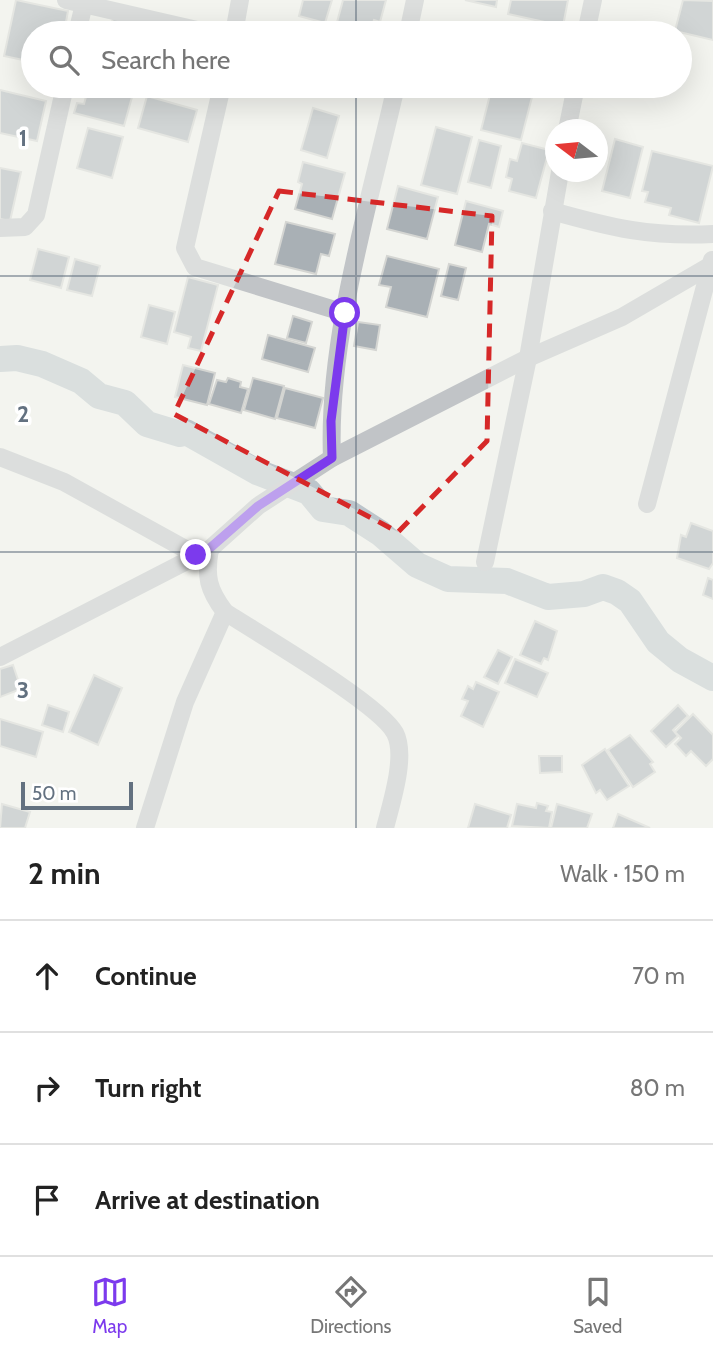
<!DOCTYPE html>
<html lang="en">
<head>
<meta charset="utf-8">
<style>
	body { margin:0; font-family:Cabin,sans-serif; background:#f2f2f2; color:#222 }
	.compass { position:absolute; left:545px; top:119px; width:63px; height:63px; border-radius:50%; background:#fff; box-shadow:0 7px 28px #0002; rotate:286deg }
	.scale { position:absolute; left:21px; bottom:18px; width:112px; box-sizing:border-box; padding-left:7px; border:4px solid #637180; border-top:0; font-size:19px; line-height:24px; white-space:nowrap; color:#637180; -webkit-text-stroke:5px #fff; paint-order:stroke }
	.stop { position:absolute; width:21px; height:21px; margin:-16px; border:5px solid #7c3aed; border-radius:50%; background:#fff }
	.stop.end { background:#7c3aed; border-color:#fff; box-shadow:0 2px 7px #0008 }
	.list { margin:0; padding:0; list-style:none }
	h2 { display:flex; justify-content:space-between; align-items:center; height:91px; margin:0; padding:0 28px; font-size:30px }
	h2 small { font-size:23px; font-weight:400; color:#767676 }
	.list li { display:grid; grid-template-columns:46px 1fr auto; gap:21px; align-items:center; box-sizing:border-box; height:112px; padding:0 28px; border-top:2px solid #e0e0e0 }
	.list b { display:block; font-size:26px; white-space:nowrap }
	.list em { font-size:23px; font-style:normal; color:#767676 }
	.icon { flex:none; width:38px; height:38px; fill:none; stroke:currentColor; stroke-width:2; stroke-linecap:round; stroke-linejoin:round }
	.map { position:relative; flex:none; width:713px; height:828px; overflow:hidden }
	.search { position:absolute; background:#fff; box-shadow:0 7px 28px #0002; left:21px; right:21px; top:21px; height:77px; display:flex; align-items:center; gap:18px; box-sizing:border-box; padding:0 24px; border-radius:38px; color:#767676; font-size:26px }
	.sheet { height:427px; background:#fff }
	nav { display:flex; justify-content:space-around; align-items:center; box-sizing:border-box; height:98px; border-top:2px solid #e0e0e0; background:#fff; font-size:19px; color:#767676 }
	nav a { display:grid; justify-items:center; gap:4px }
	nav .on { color:#7c3aed }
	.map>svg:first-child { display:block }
</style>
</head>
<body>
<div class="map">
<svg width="713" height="828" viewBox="0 0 713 828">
	<rect width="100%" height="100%" fill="#f3f4ef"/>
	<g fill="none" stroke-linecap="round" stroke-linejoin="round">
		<polyline stroke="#bcc5cb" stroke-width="26" points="0,359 17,358 42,364 81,381 99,396 125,403 147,424 180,434 186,432 257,472 309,492 323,509 349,513 380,533 417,565 448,579 507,581 548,597 584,594 603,587 617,592 630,601 658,642 680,660 713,678"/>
	</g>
	<g fill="#a9b0b5" stroke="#d4d5d2" stroke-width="2">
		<polygon points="16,0 68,11 64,33 33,33 33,62 4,56"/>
		<polygon points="303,0 332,0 325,23 299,16"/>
		<polygon points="343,0 386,0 380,22 374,20 370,33 336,26"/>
		<polygon points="465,0 497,0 496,7"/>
		<polygon points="511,0 568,0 563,26 508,14"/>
		<polygon points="683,0 713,1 713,40 675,31"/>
		<polygon points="114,15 130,19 126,33 109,33"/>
		<polygon points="89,86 135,86 124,126 74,113 77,103 84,104"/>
		<polygon points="165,86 208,86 205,96"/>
		<polygon points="333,86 372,86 369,96"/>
		<polygon points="492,87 532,97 521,140 481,130"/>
		<polygon points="0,90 46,101 37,141 0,133"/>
		<polygon points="147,96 197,110 188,142 138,128"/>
		<polygon points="313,108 339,116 327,158 301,150"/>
		<polygon points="436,127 472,137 457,194 421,185"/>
		<polygon points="88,128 123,137 112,178 77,168"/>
		<polygon points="615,139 643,147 630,198 602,191"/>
		<polygon points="479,140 501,146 491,188 468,182"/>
		<polygon points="522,143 549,150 536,198 509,191 512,179 506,177 510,159 517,161"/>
		<polygon points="652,151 713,166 699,223 669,215 671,208 645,202 648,192 642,191"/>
		<polygon points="303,162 345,173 332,219 295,209 302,184 298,182"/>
		<polygon points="0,168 21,172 10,221 0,219"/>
		<polygon points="398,186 438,197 427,239 387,229"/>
		<polygon points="466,201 503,211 499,227 489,224 482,252 455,245"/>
		<polygon points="286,222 335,234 329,256 321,254 316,274 275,264"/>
		<polygon points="38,249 69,257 61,288 30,280"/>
		<polygon points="387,256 439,269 427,317 386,307 391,287 379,285"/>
		<polygon points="75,259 100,266 92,296 67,290"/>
		<polygon points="449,264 466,268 458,300 441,296"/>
		<polygon points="188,277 218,285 201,351 188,348 191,337 174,332"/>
		<polygon points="149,305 175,312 167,344 141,337"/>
		<polygon points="293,316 312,322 306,343 287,338"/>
		<polygon points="358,322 380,325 376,350 354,346"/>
		<polygon points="268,335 315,348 308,372 262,359"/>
		<polygon points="183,365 215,373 207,405 175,397"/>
		<polygon points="228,378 241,382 240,387 248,389 241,413 209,404 217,380 226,382"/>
		<polygon points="253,378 284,386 275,419 244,410"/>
		<polygon points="285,388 323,398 315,428 277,418"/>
		<polygon points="691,523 713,531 713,563 709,569 677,558 681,535 686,537"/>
		<polygon points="708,578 713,580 713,599 703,595"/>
		<polygon points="535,621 557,631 548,660 544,658 541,664 520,655"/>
		<polygon points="498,650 512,657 498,684 484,677"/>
		<polygon points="515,659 548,673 537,697 505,683"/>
		<polygon points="13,665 21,689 0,697 0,669"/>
		<polygon points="94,675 122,688 98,745 69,732"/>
		<polygon points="476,682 499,692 483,727 461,716 468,701 462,699 468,686 473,689"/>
		<polygon points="48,705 69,712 63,732 42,725"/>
		<polygon points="678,705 688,716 673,730 678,736 666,747 651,731"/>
		<polygon points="693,714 713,735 713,759 706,766 691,751 686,756 675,744 681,738 675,732"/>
		<polygon points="0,719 43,732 36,757 0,746"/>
		<polygon points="630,735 653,762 650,764 655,772 633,787 608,750"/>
		<polygon points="605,749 629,786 607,800 600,790 596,793 582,765"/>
		<polygon points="539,756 562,756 562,772 540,773"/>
		<polygon points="537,803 548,806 546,811 552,812 549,828 512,826 517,804 536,808"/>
		<polygon points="2,804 30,812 25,828 0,828"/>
		<polygon points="475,804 511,815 507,828 468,828"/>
		<polygon points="557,804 592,814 587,828 551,828"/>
		<polygon points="618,814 650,828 613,828"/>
	</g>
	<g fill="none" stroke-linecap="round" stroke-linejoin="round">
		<g stroke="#c1c4c7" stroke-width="18">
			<polyline points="66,0 210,33"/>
			<polyline points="77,33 84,4"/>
			<polyline points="234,33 240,0"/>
			<polyline points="408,33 415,0"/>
			<polyline points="586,33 593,0"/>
			<polyline points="222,86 185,248 195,267 345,313"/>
			<polyline points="567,130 576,86"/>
			<path d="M552,211C612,228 650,237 713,234"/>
			<polyline points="0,228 25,227 36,215 65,86"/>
			<polyline points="0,457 64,482 196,555"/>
			<path d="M332,458C327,339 370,202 396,86"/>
			<polyline points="647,504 712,260"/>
			<path d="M210,549C205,576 208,590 225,612C259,634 380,704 395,733C407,756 391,804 385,828"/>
			<polyline points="485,562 528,358 560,172"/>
			<polyline points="0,657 210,549 258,506 332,458 528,358 622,317 713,264"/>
			<polyline points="145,828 185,702 225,612"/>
		</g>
	</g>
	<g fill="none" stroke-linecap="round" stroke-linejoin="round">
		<polyline stroke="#7c3aed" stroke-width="9" points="196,555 210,548 258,506 332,458 331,421 345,313"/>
	</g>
	<path d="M0 0H713V828H0ZM279,191L492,216L487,441L398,532L174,414Z" fill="#f3f4ef" fill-opacity=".55" fill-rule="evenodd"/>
	<path fill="none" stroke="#d62828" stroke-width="5" stroke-dasharray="14 9" stroke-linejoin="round" d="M279,191L492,216L487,441L398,532L174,414Z"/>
	<path fill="none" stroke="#637180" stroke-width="2" stroke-opacity="0.55" d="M356,0V33M356,86V828M0,276H713M0,552H713"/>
	<g font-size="23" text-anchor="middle" font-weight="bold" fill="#637180" stroke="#fff" stroke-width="7" stroke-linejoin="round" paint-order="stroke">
		<text x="23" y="146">1</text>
		<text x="23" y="422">2</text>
		<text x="23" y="698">3</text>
	</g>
</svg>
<svg class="compass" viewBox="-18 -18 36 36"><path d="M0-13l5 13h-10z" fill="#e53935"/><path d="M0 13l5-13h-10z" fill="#767676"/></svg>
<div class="scale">50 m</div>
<div class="stop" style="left:345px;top:313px"></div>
<div class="stop end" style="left:196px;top:555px"></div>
<div class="search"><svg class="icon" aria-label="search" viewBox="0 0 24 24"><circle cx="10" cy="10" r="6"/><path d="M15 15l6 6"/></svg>Search here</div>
</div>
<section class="sheet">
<h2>2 min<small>Walk · 150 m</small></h2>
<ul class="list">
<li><svg class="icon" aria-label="ahead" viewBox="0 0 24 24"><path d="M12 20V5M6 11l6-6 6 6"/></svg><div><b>Continue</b></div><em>70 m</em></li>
<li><svg class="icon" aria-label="right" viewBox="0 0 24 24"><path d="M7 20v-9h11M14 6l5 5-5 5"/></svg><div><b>Turn right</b></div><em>80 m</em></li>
<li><svg class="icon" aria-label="arrive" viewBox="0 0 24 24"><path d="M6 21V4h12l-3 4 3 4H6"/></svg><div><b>Arrive at destination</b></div></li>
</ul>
</section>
<nav>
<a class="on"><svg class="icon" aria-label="map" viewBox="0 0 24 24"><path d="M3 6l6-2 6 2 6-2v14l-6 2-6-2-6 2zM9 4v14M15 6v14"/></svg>Map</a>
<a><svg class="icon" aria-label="directions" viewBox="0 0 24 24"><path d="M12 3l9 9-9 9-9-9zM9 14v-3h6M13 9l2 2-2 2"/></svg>Directions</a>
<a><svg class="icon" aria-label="saved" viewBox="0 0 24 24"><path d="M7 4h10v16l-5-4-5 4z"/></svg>Saved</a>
</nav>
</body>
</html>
